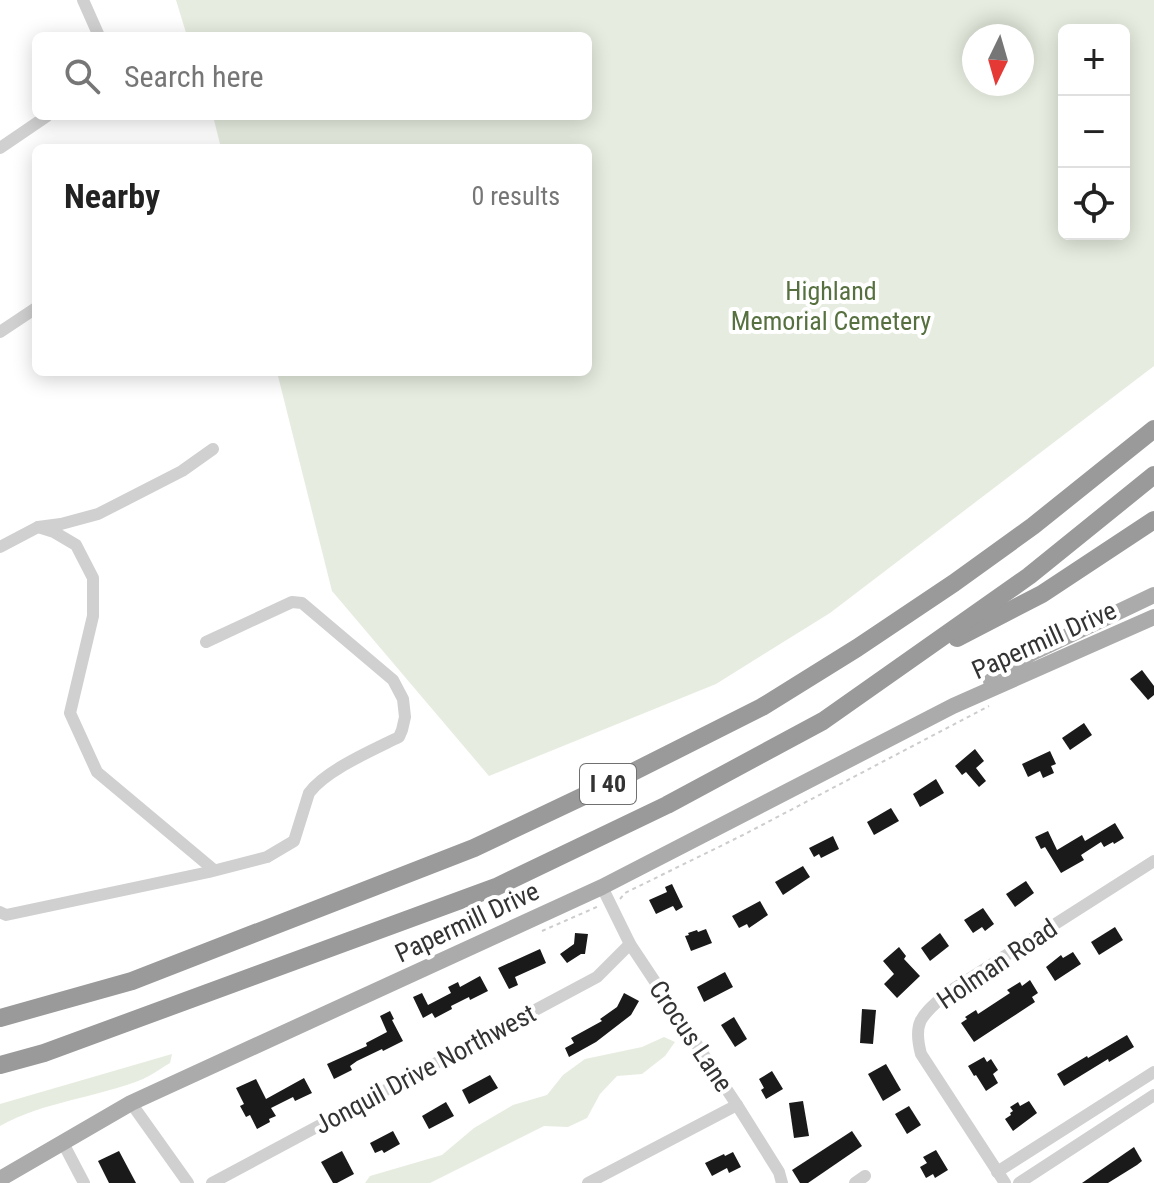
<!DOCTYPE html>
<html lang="en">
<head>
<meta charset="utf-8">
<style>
	body { margin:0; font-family:"Roboto Condensed",sans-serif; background:#f6f6f6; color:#222 }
	.controls { position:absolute; right:24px; top:24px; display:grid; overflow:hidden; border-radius:12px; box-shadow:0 4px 20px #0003 }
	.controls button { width:72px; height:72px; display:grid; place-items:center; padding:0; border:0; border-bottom:2px solid #e0e0e0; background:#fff; color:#222; font:40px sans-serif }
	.compass { position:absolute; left:962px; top:24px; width:72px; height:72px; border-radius:50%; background:#fff; box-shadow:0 4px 20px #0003; rotate:185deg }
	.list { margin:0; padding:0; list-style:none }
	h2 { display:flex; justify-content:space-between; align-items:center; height:104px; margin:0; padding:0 32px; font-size:34px }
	h2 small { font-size:26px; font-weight:400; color:#767676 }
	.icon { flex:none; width:44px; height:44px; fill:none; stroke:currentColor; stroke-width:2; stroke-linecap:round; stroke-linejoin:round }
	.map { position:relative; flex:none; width:1154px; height:1183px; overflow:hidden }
	.search { position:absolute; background:#fff; box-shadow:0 4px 20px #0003; left:32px; top:32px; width:560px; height:88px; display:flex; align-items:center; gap:20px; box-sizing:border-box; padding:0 28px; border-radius:12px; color:#767676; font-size:30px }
	.panel { position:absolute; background:#fff; box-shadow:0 4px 20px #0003; left:32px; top:144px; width:560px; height:232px; border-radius:12px }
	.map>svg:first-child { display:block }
</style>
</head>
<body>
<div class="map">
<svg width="1154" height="1183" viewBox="0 0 1154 1183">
	<rect width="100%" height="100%" fill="#fff"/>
	<g fill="#e6ecdf" fill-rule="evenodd">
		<path d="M176,0H1154V366L830,613L716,684L489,776L332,591L277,372H588V148H221L213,116H588V36H187ZM1064,30H1124V234H1064ZM974,36H1022V84H974Z"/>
		<polygon points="664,1037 675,1042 665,1056 642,1074 617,1076 600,1094 587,1118 568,1127 544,1126 430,1183 365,1183 370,1176 442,1155 474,1128 513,1105 547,1095 563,1075 585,1059 642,1047"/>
		<path d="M172,1054L170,1063C161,1068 152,1075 143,1079C96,1098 45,1101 0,1126V1104Z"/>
	</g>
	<g fill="#1a1a1a">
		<polygon points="1142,670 1154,686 1154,695 1148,700 1130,679"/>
		<polygon points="1084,723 1092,735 1070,750 1062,738"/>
		<polygon points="975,749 984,761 976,768 986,781 979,787 966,772 962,775 955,766"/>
		<polygon points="1050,751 1056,764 1051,766 1054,773 1043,778 1040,771 1028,777 1022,764"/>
		<polygon points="936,779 944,793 920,807 913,794"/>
		<polygon points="891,808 899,821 874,835 867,822"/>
		<polygon points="1115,823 1124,838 1114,844 1113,842 1104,847 1101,842 1081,855 1084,860 1061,873 1045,847 1041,849 1035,837 1048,831 1057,850 1082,835 1085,841"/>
		<polygon points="833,836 839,849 821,858 819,854 814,857 809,848"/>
		<polygon points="803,866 810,877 783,895 775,882"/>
		<polygon points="1026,881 1034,893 1015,907 1006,894"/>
		<polygon points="672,884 683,907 676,911 673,906 656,914 649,900 667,892 665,887"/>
		<polygon points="760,901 768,915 749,928 747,924 739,928 732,916"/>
		<polygon points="983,908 994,924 985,931 982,927 973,933 964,920"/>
		<polygon points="1115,927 1123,940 1099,955 1091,942"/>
		<polygon points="706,929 712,943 691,951 685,936 689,935 688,933 697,930 698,932"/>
		<polygon points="575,933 588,934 585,954 581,954 567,963 560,954 574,944"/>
		<polygon points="940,933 949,946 930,961 921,948"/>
		<polygon points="899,947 906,956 904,959 920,976 897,998 884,984 894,974 883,961"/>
		<polygon points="540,949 546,963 515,977 518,985 509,989 498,968"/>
		<polygon points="1073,952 1081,964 1055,981 1046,967 1061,955 1063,958"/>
		<polygon points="725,972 733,987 704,1002 697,987"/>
		<polygon points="480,976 488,991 470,1000 469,997 451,1006 452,1009 435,1018 432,1013 423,1018 413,997 422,993 428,1005 451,993 448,987 458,982 460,987"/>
		<polygon points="1030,980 1038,993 1032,997 1035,1002 974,1042 961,1023 967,1019 965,1017 976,1010 978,1014 1010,993 1007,990 1020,982 1022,986"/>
		<polygon points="624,993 639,1001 631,1015 596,1042 569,1057 565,1048 574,1043 571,1038 602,1021 600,1019 617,1007"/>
		<polygon points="862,1009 876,1010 873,1044 860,1043"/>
		<polygon points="390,1011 394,1019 392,1020 403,1041 383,1051 382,1049 357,1061 350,1066 352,1070 334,1079 327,1064 367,1046 366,1043 387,1032 380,1016"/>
		<polygon points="734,1017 747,1039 735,1047 721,1025"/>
		<polygon points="1127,1035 1134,1047 1109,1062 1108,1059 1064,1086 1057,1074 1087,1056 1088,1058"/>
		<polygon points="984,1057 987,1062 991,1059 998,1070 993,1074 998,1083 986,1091 976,1075 974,1076 968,1066"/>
		<polygon points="886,1064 901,1090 883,1101 868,1074"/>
		<polygon points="772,1071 783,1089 766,1099 761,1090 764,1088 759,1079"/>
		<polygon points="490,1075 498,1088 469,1104 462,1090"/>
		<polygon points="304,1078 312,1093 295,1101 293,1097 271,1108 276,1116 269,1119 270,1122 257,1129 250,1115 246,1117 240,1106 244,1104 236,1088 256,1079 266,1099"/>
		<polygon points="803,1101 809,1136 794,1138 789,1103"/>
		<polygon points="1029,1101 1037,1113 1013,1131 1005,1119 1011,1115 1010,1113 1013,1111 1010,1107 1018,1102 1020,1106"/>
		<polygon points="446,1102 454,1116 429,1129 422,1116"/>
		<polygon points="909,1106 921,1125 907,1134 895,1114"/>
		<polygon points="393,1131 400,1144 384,1153 382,1150 375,1153 370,1143"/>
		<polygon points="852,1131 862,1146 808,1183 800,1183 792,1170"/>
		<polygon points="1134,1147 1142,1161 1137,1165 1108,1183 1082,1183"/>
		<polygon points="936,1150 948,1170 935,1178 933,1174 926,1178 920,1167 927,1163 923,1157"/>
		<polygon points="119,1151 136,1183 109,1183 98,1161"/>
		<polygon points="342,1151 354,1174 337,1183 333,1183 321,1162"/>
		<polygon points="733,1152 741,1167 729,1173 727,1168 712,1176 705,1163 724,1154 725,1156"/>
	</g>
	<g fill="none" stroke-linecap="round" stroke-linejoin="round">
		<g stroke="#cdcdcd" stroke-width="2" stroke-dasharray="4 4" stroke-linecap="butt">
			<polyline points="620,899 625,893 743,835 989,706"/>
			<polyline points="542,931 599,906"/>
		</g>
		<g stroke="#d0d0d0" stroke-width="12">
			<polyline points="83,0 99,36"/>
			<polyline points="0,148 47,116"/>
			<polyline points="0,332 36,308"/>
			<polyline points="38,527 54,532 76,545 93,578 93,616 70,713 97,772 214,870"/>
			<polyline points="0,547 38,527 61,524 98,514 182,471 213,449"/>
			<polyline points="602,887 630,944 737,1105 779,1172 782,1183"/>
			<path d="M0,912L6,915L209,872L267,857L294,841L309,793C326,770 373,750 399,737L402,730L405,717L403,699L393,680L302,603L292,602L206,642"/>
			<polyline points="131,1103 188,1183"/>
			<polyline points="63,1143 84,1183"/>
			<polyline points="997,1172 1154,1072"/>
			<polyline points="212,1183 597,977 630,944"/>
			<polyline points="588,1183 737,1105"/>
			<polyline points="855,1183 865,1176"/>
			<path d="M1005,1183L921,1054C912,1020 923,1015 947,993L1154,861"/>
			<polyline points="1019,1183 1154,1095"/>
		</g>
		<g stroke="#ababab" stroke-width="16">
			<polyline points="991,681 1032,653 1154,595"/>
			<polyline points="0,1179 131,1103 602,887 953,706 1154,617"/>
		</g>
		<g stroke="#9a9a9a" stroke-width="18">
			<polyline points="957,638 1042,594 1154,520"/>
			<polyline points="0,1018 132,981 474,848 607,785 762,707 857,648 954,583 1033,526 1154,429"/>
			<polyline points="0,1065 44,1053 496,887 667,805 823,721 1029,576 1154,475"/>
		</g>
	</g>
	<g text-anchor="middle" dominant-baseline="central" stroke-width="8" stroke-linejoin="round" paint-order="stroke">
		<rect fill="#fff" stroke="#707070" stroke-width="2" x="580" y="764" width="56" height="40" rx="6"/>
		<g font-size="24" font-weight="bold" fill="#333">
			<text x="608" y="784">I 40</text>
		</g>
		<g font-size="26" fill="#56703f" stroke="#fff">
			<text x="831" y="291">Highland<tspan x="831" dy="30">Memorial Cemetery</tspan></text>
		</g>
		<g font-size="26" fill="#333" stroke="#fff">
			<text transform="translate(1044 640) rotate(-24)">Papermill Drive</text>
			<text transform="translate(467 922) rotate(-25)">Papermill Drive</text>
			<text transform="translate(997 964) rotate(-34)">Holman Road</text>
			<text transform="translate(691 1036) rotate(56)">Crocus Lane</text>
			<text transform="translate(425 1069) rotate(-28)">Jonquil Drive Northwest</text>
		</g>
	</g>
</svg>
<div class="controls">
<button>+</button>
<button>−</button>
<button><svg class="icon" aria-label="locate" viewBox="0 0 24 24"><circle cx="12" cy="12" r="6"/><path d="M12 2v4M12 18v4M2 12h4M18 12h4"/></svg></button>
</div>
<svg class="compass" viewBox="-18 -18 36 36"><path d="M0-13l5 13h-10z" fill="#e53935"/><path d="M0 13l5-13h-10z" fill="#767676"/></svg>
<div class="search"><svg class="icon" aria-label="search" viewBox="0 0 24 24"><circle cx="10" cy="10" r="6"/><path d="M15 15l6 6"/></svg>Search here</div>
<section class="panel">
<h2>Nearby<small>0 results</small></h2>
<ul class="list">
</ul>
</section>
</div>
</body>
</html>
